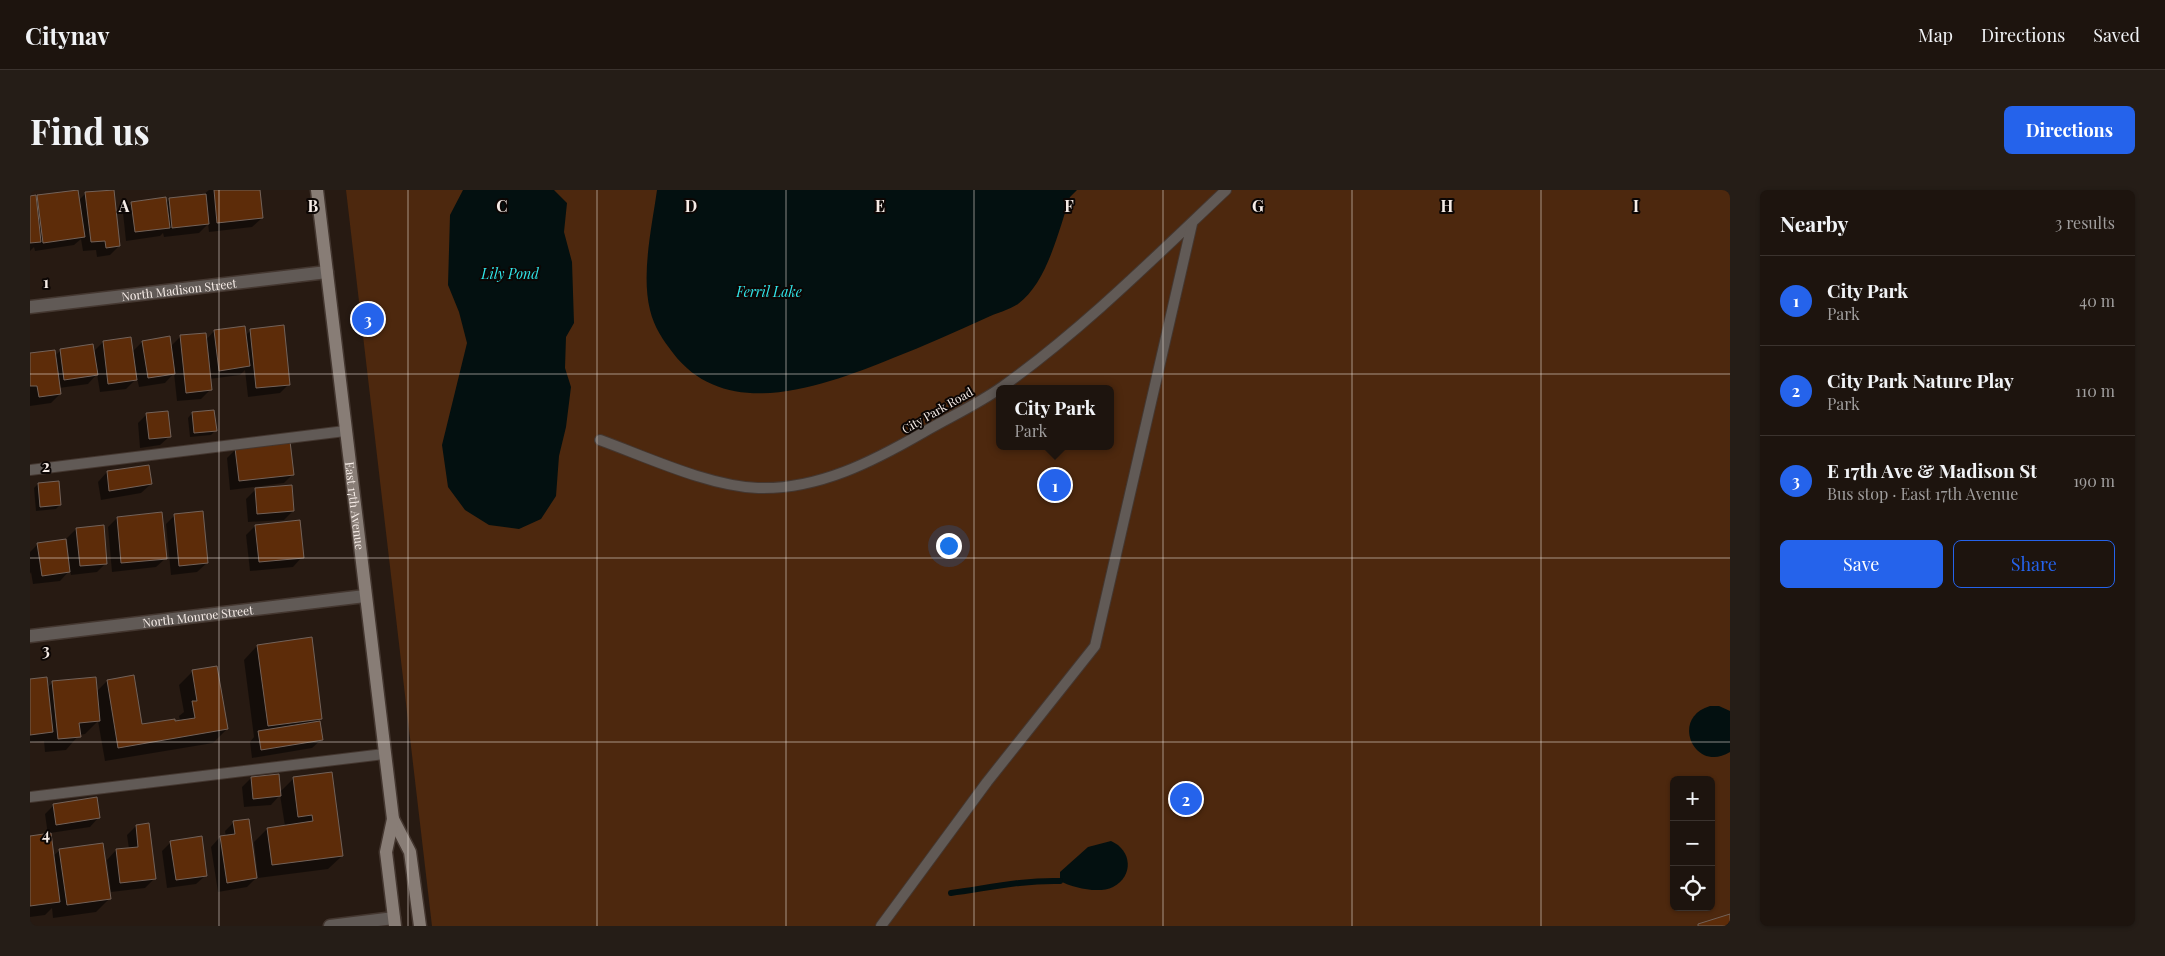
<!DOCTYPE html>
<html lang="en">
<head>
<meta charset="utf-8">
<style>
	body { margin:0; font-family:"Playfair Display",serif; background:#251d17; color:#f1f3f6 }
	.controls { position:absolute; right:15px; bottom:15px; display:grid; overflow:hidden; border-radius:8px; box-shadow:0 1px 4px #0004 }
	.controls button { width:45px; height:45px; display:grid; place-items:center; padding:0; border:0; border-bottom:1px solid #3b332e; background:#1d140e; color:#f1f3f6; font:25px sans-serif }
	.you { position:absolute; left:918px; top:355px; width:18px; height:18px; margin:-12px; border:4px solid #fff; border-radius:50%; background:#1a73e8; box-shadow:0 0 0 8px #1a73e833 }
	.badge { display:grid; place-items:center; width:32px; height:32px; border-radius:50%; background:#2563eb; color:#fff; font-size:16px; font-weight:700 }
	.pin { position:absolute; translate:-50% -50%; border:2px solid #fff; box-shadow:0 1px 5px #0006 }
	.popup { position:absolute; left:966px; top:195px; width:118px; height:65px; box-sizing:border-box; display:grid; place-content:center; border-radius:8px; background:#1d140e; filter:drop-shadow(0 1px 4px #0005); font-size:16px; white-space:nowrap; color:#a09e9e }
	.popup b { font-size:19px; color:#f1f3f6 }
	.popup::after { content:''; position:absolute; left:50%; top:100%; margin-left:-10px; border:10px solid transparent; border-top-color:#1d140e }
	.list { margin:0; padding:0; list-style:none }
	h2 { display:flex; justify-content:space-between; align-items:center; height:65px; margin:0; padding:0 20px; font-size:21px }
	h2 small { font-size:16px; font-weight:400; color:#a09e9e }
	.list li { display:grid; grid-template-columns:32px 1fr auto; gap:15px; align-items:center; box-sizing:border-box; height:90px; padding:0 20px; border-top:1px solid #3b332e }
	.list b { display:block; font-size:19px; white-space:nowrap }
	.list p { margin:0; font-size:16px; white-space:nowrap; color:#a09e9e }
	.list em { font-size:16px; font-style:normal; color:#a09e9e }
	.actions { display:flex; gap:10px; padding:15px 20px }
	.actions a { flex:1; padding:11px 0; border:1px solid #2563eb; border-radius:8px; text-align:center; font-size:18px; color:#2563eb }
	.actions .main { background:#2563eb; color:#fff }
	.icon { flex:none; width:28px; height:28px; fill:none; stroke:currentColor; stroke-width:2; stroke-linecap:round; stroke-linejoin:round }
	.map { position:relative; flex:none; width:1700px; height:736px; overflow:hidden; border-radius:8px }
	header { display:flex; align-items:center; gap:30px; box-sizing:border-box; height:70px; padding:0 25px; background:#1d140e; border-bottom:1px solid #3b332e }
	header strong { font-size:24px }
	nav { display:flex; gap:28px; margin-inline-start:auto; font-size:18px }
	.intro { display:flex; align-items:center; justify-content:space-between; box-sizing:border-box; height:120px; padding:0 30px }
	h1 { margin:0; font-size:35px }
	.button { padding:12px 22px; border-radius:8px; background:#2563eb; color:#fff; font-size:18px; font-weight:700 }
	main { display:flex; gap:30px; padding:0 30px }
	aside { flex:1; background:#1d140e; border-radius:8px; box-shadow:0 1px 4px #0004 }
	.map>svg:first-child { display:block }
</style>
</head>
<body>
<header>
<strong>Citynav</strong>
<nav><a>Map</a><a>Directions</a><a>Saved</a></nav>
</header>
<div class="intro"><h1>Find us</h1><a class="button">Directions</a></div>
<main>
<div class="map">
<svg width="1700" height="736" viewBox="0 0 1700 736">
	<rect width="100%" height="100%" fill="#271a12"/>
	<path fill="#4d280e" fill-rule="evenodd" d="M316,0H1700V736H402ZM970,199H1080V256H970ZM1644,590H1681V717H1644Z"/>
	<g fill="#031010">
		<polygon points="433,0 524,0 537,13 534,42 542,72 544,133 536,147 535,178 541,197 536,237 529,266 526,306 511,329 489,339 459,335 435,320 418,297 412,255 437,153 429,122 418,95 420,25"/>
		<path d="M627,0H1047L1040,7C1029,40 1017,93 988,114C979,120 966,123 956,128C925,142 894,156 863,168C796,195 697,234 643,163C633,150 624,137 620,120C611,84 622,36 627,0Z"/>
		<path d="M1680,516H1689L1700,521V562C1665,584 1639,528 1680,516Z"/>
		<path d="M1081,651C1102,660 1104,686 1083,697C1069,704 1043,698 1030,691V682L1058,657Z"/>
	</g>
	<g fill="#0007">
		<polygon points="83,0 89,56 80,65 67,67 66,60 53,61 51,49 44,55 5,61 4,57 0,61 0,6 47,1 49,10 56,3"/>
		<polygon points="179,0 229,0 232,28 222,37 179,42 178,34 169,43 134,47 133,43 130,46 96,51 93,23 102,13 136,13 140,9 174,4"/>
		<polygon points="221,140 259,194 250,203 218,207 215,180 210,185 179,189 180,200 171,209 147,211 144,183 135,193 109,197 107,188 96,199 70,202 67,184 58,194 29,198 30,204 21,213 0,216 0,165 25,166 30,161 63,162 73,152 102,162 112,152 138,148 140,157 151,146 176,150 184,141 215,146"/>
		<polygon points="162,223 185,241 181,245 160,247 158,228"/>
		<polygon points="117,224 140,246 130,255 110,258 108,233"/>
		<polygon points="206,259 263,284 254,293 200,300 197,268"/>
		<polygon points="77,282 121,294 111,303 71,310 68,292"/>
		<polygon points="28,292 30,315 26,319 6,321 4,298 8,294"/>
		<polygon points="226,299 263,321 254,330 218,332 216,309"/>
		<polygon points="145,325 177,373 167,382 141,385 136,334"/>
		<polygon points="87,328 136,368 126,377 82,382 78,337"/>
		<polygon points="225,336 272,367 263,377 220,381 216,345"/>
		<polygon points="46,339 76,373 67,382 41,385 40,380 30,391 3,394 1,382 0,384 0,362 8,354 39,369 37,348"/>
		<polygon points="227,456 291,528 289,531 292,549 282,558 222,568 220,552 224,547 214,470"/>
		<polygon points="163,481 197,539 183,553 75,571 68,531 55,544 49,545 36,560 15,562 14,551 0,552 0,490 17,498 23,492 66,502 77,491 111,536 150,531 149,526 154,522 149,495"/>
		<polygon points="221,588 250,602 264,588 312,666 298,679 228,688 224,652 237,639 255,636 250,605 241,615 214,617 212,597"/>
		<polygon points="24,615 69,627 60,637 20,643 23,666 30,660 79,709 66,722 23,728 22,718 15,725 0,727 0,647 18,645 15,624"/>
		<polygon points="204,632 226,688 217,697 188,702 181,657 190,647 196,647 195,641"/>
		<polygon points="118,635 124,689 115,698 81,702 77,670 86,660 99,659 97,645 106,636"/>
		<polygon points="141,652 176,685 166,694 137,698 132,661"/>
	</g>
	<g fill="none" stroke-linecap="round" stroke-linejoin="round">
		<path stroke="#031010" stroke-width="6" d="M921,703C958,698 992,690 1030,691"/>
	</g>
	<g fill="#5d2c09" stroke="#736259">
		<polygon points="48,0 55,47 13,53 7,5"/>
		<polygon points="84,0 90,56 76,58 75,51 61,52 55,2"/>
		<polygon points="184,0 230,0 233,28 187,33"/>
		<polygon points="176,4 179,34 142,38 139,8"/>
		<polygon points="6,5 11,52 0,53 0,6"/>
		<polygon points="136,7 140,38 105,42 101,12"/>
		<polygon points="254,135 260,195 226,198 220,139"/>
		<polygon points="215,136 220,176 189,181 184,140"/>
		<polygon points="176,143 182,200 156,203 150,145"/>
		<polygon points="140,146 145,184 118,188 112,151"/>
		<polygon points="101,147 107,190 78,194 73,151"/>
		<polygon points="63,154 68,185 34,190 30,159"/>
		<polygon points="25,160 31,204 9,207 7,196 0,196 0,163"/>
		<polygon points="184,220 187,241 164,243 162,222"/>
		<polygon points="138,221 141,247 119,249 116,223"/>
		<polygon points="260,251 264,285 209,291 205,258"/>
		<polygon points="119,275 122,294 79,301 77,281"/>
		<polygon points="29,291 31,315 10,317 8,293"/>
		<polygon points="262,295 264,321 227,324 225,298"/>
		<polygon points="173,321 178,373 149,376 144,324"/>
		<polygon points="132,322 137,369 91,373 87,327"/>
		<polygon points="270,330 274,368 229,372 225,335"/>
		<polygon points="74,335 77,374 50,376 46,338"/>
		<polygon points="36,349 40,382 12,386 7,353"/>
		<polygon points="282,447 292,529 238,536 227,455"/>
		<polygon points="187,476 198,539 88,558 77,490 104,485 112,534 145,529 145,531 165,528 162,511 167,511 162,480"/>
		<polygon points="17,487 23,542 0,545 0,489"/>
		<polygon points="66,487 70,531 49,533 51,547 28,549 22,491"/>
		<polygon points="290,531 293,550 231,560 228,541"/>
		<polygon points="302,582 313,666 242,675 237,638 283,631 282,625 268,627 263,587"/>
		<polygon points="249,584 251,606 223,609 221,587"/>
		<polygon points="67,607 70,628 26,635 23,614"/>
		<polygon points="219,629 227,688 197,693 190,646 205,644 203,631"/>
		<polygon points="119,633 126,689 90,693 86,659 108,657 106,635"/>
		<polygon points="21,643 30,712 0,716 0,646"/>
		<polygon points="172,646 177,686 146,690 140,651"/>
		<polygon points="73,653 81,709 37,715 29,659"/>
		<polygon points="1700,724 1700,736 1668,736 1668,734"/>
	</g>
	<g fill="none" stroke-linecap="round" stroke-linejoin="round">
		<g stroke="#443730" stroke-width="12">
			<g id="service">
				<path d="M570,250C617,267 678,296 728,298C788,300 844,271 894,242C920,227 948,214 972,197C1053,139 1124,68 1196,0"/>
				<polyline points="0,280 315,241"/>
				<polyline points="0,607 354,564"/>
				<polyline points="851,736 957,592 1065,456 1162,34"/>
			</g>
		</g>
		<g stroke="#443730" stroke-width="15">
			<g id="minor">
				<path id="s1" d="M0,117L297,82"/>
				<path id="s2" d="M0,446L335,406"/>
				<polyline points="300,736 364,728"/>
			</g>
		</g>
		<g stroke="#443730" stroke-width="15">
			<g id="secondary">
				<path id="s3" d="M287,0L363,629L380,662L390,736"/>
				<polyline points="363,629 356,662 365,736"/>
			</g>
		</g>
		<use href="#service" stroke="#615a56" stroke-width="10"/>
		<use href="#minor" stroke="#615a56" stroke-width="12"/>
		<use href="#secondary" stroke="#887d76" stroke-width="12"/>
	</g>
	<path fill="none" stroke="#f6ece7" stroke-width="1" stroke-opacity="0.55" d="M189,0V736M378,0V736M567,0V736M756,0V736M944,0V736M1133,0V736M1322,0V736M1511,0V736M0,184H1700M0,368H1700M0,552H1700"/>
	<g text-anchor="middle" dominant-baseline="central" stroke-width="4" stroke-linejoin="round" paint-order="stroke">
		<g font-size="12" fill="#f6ece7" stroke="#0c0604">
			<text stroke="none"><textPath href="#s1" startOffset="150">North Madison Street</textPath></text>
			<text transform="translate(907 220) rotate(-30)">City Park Road</text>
			<text stroke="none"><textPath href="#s3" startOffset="318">East 17th Avenue</textPath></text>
			<text stroke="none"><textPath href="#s2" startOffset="169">North Monroe Street</textPath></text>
		</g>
		<g font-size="14" font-style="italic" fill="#31e6ea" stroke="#0c0604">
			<text x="480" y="83">Lily Pond</text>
			<text x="739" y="101">Ferril Lake</text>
		</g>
	</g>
	<g font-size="16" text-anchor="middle" font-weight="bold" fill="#f6ece7" stroke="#0c0604" stroke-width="4" stroke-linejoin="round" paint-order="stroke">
		<text x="94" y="22">A</text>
		<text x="283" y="22">B</text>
		<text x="472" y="22">C</text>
		<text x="661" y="22">D</text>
		<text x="850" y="22">E</text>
		<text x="1039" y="22">F</text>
		<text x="1228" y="22">G</text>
		<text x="1417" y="22">H</text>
		<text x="1606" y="22">I</text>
		<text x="16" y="98">1</text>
		<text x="16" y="282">2</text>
		<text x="16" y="466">3</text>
		<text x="16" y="650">4</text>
	</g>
</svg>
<div class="controls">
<button>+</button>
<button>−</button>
<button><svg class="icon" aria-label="locate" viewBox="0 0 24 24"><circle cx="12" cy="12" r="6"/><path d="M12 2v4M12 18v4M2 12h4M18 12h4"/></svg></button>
</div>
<div class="you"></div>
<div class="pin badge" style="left:1025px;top:295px">1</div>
<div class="popup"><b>City Park</b>Park</div>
<div class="pin badge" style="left:1156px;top:609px">2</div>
<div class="pin badge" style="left:338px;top:129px">3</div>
</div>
<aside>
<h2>Nearby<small>3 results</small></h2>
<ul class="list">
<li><span class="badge">1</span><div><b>City Park</b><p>Park</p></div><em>40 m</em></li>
<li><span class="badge">2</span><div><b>City Park Nature Play</b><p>Park</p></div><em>110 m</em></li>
<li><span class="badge">3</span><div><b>E 17th Ave &amp; Madison St</b><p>Bus stop · East 17th Avenue</p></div><em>190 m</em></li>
</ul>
<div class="actions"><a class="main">Save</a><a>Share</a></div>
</aside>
</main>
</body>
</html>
